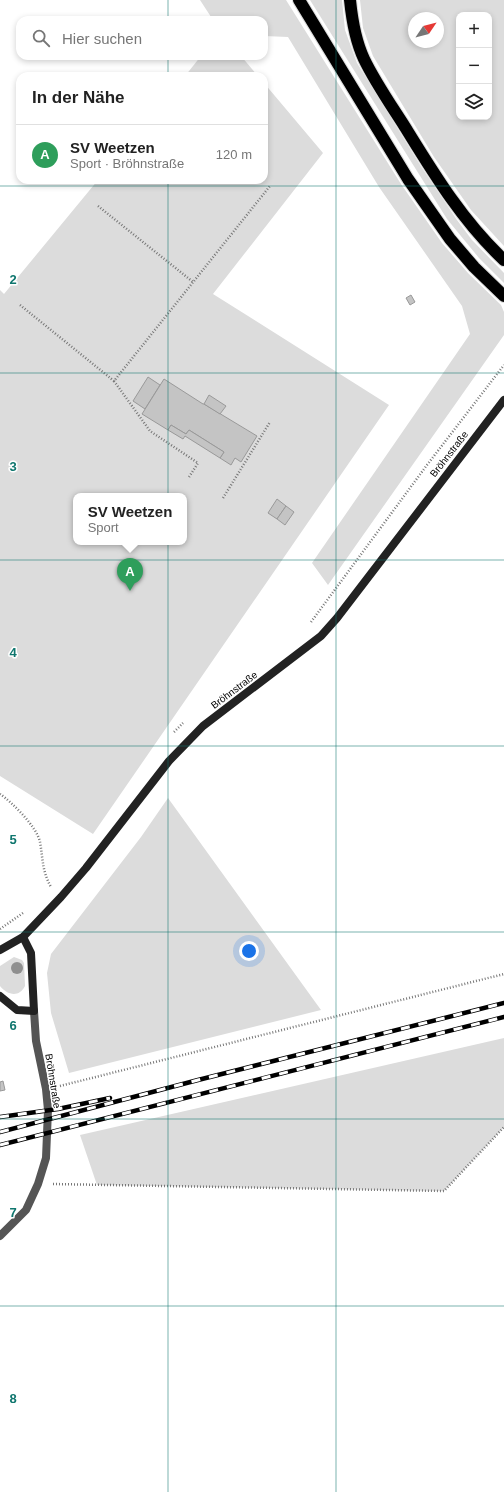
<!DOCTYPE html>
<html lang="de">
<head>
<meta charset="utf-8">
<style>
	body { margin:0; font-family:Arial,sans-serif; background:#f2f2f2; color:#222 }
	.controls { position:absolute; right:12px; top:12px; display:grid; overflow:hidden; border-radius:8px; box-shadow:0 2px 6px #0003 }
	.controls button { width:36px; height:36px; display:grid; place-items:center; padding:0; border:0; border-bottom:1px solid #e0e0e0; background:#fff; color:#222; font:20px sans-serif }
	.compass { position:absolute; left:408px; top:12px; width:36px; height:36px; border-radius:50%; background:#fff; box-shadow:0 2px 6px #0003; rotate:55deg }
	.you { position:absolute; left:249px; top:951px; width:14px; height:14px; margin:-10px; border:3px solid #fff; border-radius:50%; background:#1a73e8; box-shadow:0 0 0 6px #1a73e833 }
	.badge { display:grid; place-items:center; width:26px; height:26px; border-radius:50%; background:#1a73e8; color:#fff; font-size:13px; font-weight:700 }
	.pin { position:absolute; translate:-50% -33px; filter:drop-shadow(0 1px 2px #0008) }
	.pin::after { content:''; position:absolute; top:21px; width:14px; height:12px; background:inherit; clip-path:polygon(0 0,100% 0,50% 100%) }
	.popup { position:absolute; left:73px; top:493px; width:114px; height:52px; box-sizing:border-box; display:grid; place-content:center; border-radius:8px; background:#fff; filter:drop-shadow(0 1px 3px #0005); font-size:13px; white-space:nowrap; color:#767676 }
	.popup b { font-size:15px; color:#222 }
	.popup::after { content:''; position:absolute; left:50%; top:100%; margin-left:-8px; border:8px solid transparent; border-top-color:#fff }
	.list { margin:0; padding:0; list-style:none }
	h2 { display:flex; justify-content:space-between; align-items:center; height:52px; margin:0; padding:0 16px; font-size:17px }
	h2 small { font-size:13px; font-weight:400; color:#767676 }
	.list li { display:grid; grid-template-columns:26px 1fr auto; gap:12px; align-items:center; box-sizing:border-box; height:60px; padding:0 16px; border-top:1px solid #e0e0e0 }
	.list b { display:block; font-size:15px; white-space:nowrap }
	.list p { margin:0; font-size:13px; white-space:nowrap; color:#767676 }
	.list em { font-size:13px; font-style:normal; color:#767676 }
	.icon { flex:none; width:22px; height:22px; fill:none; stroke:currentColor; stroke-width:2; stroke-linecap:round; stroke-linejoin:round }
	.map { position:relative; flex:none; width:504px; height:1492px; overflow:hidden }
	.search { position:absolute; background:#fff; box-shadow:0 2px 6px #0003; left:16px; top:16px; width:252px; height:44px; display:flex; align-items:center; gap:10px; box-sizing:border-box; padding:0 14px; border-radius:12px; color:#767676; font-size:15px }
	.panel { position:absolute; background:#fff; box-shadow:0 2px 6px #0003; left:16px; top:72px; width:252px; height:112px; border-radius:12px }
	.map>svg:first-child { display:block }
</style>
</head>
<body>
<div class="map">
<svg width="504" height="1492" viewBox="0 0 504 1492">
	<rect width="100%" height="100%" fill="#fff"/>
	<g fill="#dcdcdc" fill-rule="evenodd">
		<polygon points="200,0 286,0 401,184 442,243 468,273 501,305 504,312 504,335 328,585 312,563 470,334 462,306 379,187 288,37 264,36 264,20 213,20"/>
		<polygon points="310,0 342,0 345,30 357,63 422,168 457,220 472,240 504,273 504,283 479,258 447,219"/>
		<path d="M360,0H504V246L471,210L434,157L373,56L363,28ZM459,15H489V117H459ZM414,18H438V42H414Z"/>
		<polygon points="201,56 241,56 258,76 185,76"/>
		<path d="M264,83L323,153L213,294L389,405L93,834L0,776V290L4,294L98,180H264ZM76,496H184V542H76Z"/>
		<polygon points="168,798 321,1010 69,1073 51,1013 47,973 51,954 141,837"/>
		<path d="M14,957L22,960L24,963L25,986C19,998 7,995 0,986V966Z"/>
		<polygon points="504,1038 504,1127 444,1191 97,1185 80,1135"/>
	</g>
	<g fill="#c4c4c4" stroke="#999">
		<polygon points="411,295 415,302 410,305 406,298"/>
		<polygon points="148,377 160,385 145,409 133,401"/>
		<polygon points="164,379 203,404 204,404 257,436 241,462 235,458 231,465 220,458 224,452 189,430 186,434 171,425 168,430 142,414"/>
		<polygon points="209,395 226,406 220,414 204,404"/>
		<polygon points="171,425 186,434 189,430 224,452 220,458 185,436 183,439 168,430"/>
		<polygon points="277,499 286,506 277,519 268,513"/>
		<polygon points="286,506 294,512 285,525 277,519"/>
		<polygon points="3,1081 5,1090 0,1091 0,1082"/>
	</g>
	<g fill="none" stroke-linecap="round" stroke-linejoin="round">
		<g stroke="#dbdbdb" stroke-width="14">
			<g id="highway">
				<polyline points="299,0 408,179 450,239 474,267 504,296"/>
				<path d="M350,0C352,20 355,40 364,59C375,82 391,105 405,127C434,174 463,222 504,260"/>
			</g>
		</g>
		<g stroke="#777" stroke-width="2.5" stroke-dasharray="1 2" stroke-linecap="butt">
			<polyline points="98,206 193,282"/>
			<polyline points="20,305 114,381 270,186"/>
			<polyline points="114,381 150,431 198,463 189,477"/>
			<polyline points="223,498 270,422"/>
			<polyline points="311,622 427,465 504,365"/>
			<polyline points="174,732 183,723"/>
			<path d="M0,794C12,802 37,827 40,842C43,859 42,871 51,887"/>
			<polyline points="0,929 23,913"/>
			<polyline points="60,1086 504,974"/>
			<polyline points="53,1184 444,1191 504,1127"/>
		</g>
		<polyline stroke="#555" stroke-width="8" points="0,1236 26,1210 38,1184 46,1158 48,1110 46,1089 36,1041 34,1011"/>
		<g stroke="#222" stroke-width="8">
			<polyline points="0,950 23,937 61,897 86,868 169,761 203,726 321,636 337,618 504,400"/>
			<polyline points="0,996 17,1010 34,1011 31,953 23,937"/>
		</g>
		<use href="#highway" stroke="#000" stroke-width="12"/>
		<g stroke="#000" stroke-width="4.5">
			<g id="rail">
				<polyline points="0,1117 58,1109 110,1098"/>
				<polyline points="0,1132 198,1080 504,1003"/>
				<polyline points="0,1145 504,1017"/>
			</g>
		</g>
		<use href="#rail" stroke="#fff" stroke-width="3" stroke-dasharray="9" stroke-linecap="butt"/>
	</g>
	<circle fill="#8f8f8f" cx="17" cy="968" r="6"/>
	<path fill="none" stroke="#0f766e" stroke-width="1" stroke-opacity="0.55" d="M168,0V20M336,0V1492M168,56V76M168,180V1492M0,186H504M0,373H504M0,560H504M0,746H504M0,932H504M0,1119H504M0,1306H504"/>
	<g text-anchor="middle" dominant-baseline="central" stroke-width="3" stroke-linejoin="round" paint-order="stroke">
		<g font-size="10" fill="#000" stroke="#fff">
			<text transform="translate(449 454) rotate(-52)">Bröhnstraße</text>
			<text transform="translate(234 690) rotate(-37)">Bröhnstraße</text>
			<text transform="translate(53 1081) rotate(81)">Bröhnstraße</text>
		</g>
	</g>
	<g font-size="13" text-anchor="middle" font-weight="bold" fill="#0f766e" stroke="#fff" stroke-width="3" stroke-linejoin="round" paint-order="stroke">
		<text x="13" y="284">2</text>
		<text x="13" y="471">3</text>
		<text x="13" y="657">4</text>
		<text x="13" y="844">5</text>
		<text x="13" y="1030">6</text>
		<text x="13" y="1217">7</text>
		<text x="13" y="1403">8</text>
	</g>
</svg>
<div class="controls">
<button>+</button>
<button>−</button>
<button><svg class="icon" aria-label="layers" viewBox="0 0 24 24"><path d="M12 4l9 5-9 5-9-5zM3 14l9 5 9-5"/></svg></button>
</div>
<svg class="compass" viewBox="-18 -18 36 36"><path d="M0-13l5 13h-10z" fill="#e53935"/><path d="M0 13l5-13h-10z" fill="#767676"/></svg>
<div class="you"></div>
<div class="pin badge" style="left:130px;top:591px;background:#2e9e5b">A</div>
<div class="popup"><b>SV Weetzen</b>Sport</div>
<div class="search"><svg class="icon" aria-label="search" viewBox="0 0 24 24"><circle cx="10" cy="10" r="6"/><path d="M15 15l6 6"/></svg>Hier suchen</div>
<section class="panel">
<h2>In der Nähe<small></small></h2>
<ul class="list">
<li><span class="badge" style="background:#2e9e5b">A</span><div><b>SV Weetzen</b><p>Sport · Bröhnstraße</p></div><em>120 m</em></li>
</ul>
</section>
</div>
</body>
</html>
